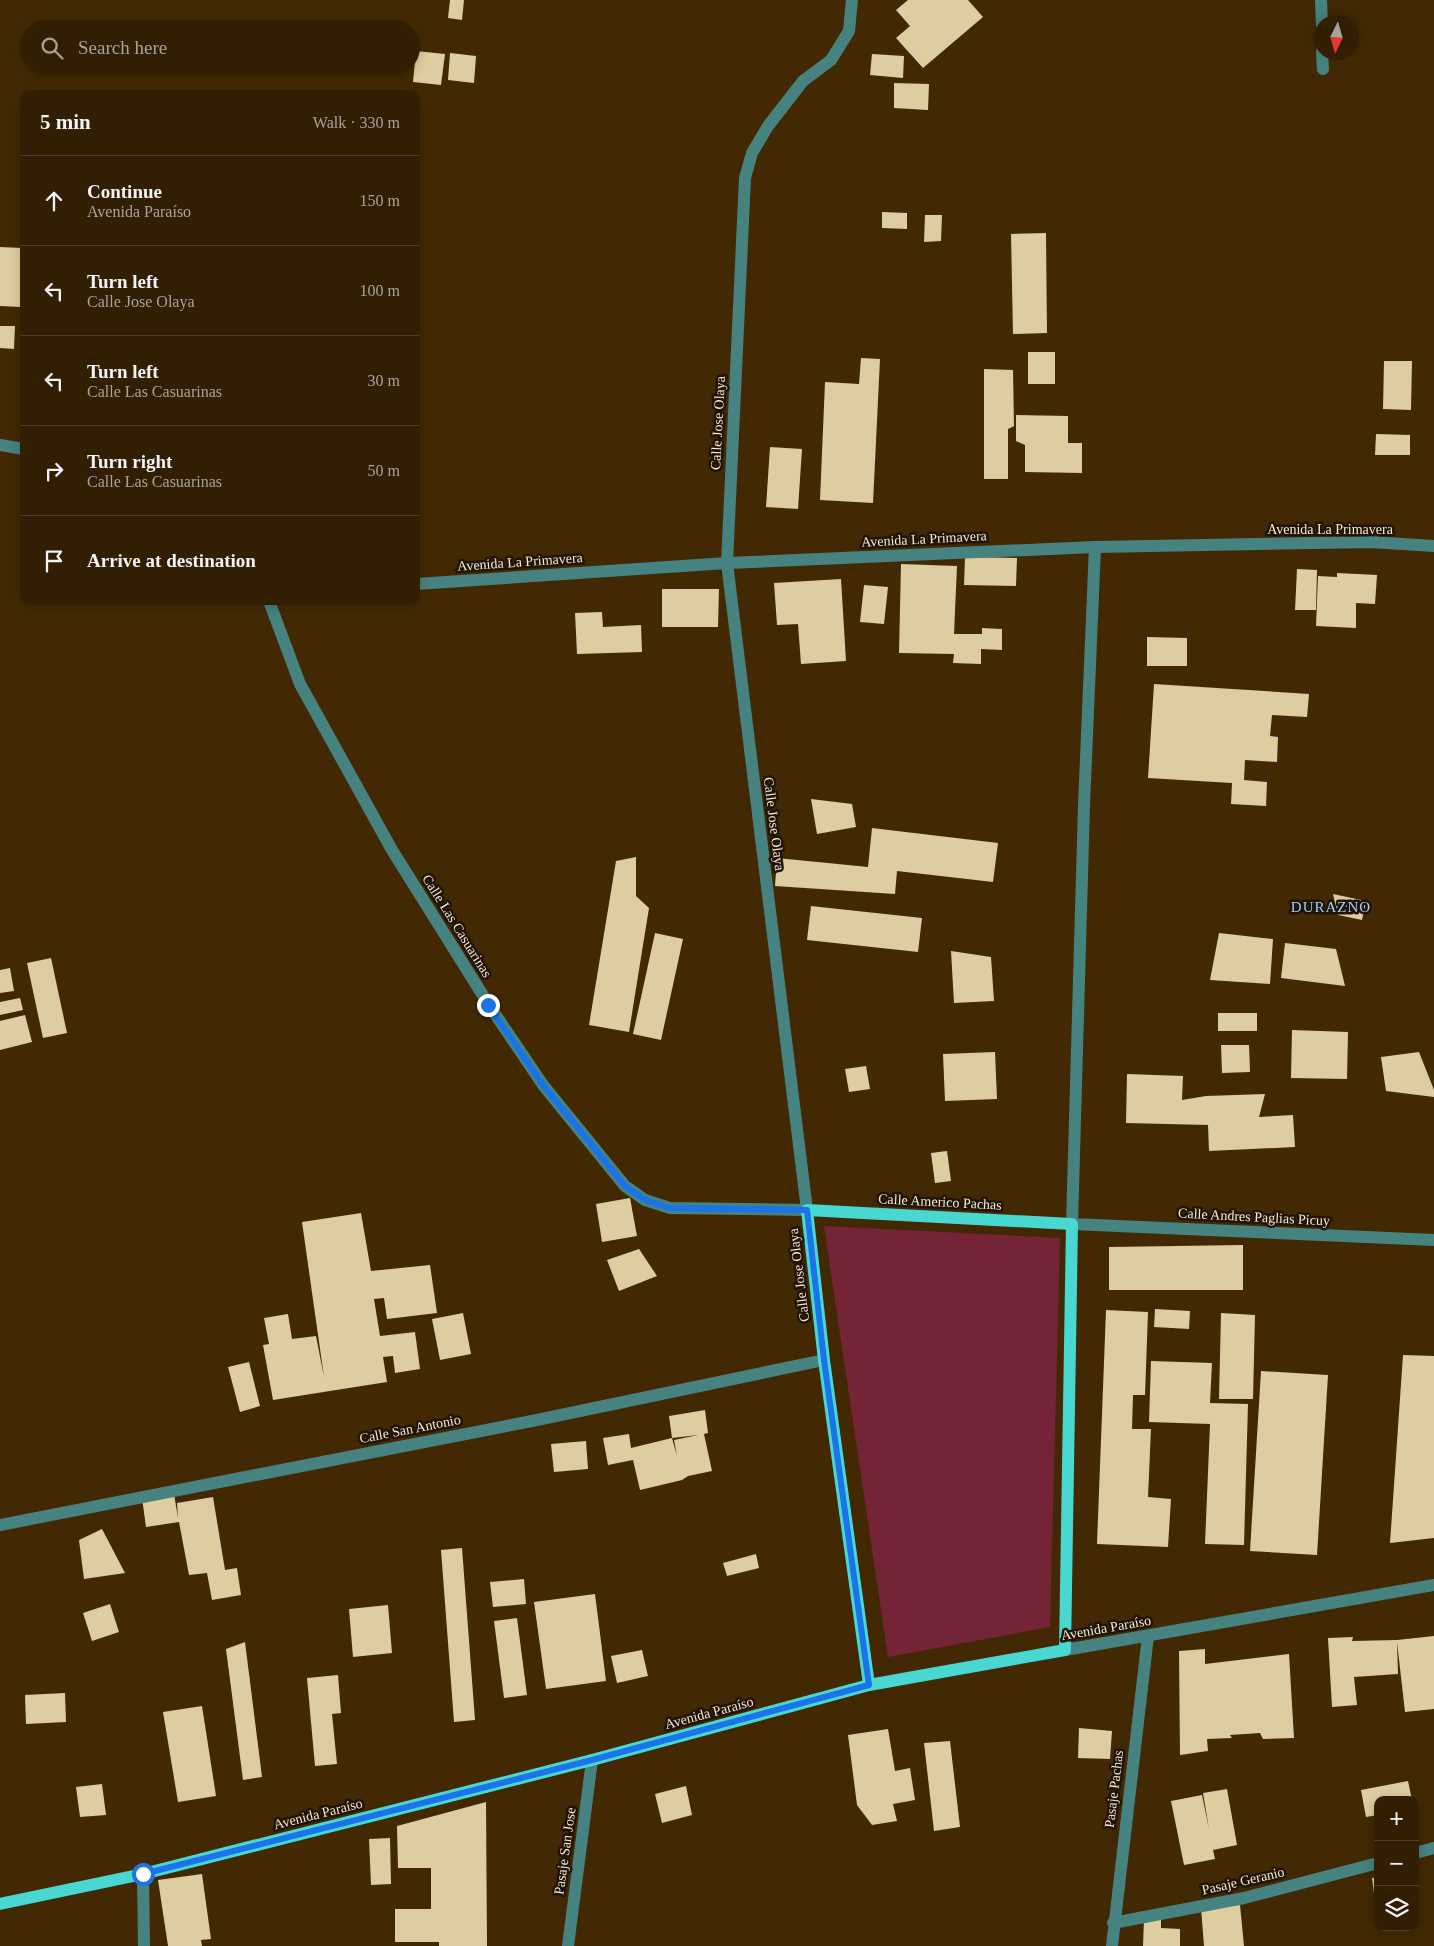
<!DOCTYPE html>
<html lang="en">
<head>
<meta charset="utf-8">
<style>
	body { margin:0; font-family:Georgia,serif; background:#3d2c12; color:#f1f3f6 }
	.controls { position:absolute; right:15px; bottom:15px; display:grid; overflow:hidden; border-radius:10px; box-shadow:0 2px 12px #0003 }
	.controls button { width:45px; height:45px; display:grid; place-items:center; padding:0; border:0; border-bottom:1px solid #4d3d25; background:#321f03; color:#f1f3f6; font:25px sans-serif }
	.compass { position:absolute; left:1314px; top:15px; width:45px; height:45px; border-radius:50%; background:#321f03; box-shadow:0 2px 12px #0003; rotate:185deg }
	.stop { position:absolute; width:15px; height:15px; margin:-11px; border:4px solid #1a73e8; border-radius:50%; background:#fff }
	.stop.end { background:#1a73e8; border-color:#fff; box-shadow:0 1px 5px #0008 }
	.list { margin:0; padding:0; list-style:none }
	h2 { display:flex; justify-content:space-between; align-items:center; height:65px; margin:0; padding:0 20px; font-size:21px }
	h2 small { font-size:16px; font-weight:400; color:#a8a29a }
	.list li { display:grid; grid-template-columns:32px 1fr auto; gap:15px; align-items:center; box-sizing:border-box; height:90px; padding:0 20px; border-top:1px solid #4d3d25 }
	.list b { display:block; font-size:19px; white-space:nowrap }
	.list p { margin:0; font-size:16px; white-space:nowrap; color:#a8a29a }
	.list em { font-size:16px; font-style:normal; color:#a8a29a }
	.icon { flex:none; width:28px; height:28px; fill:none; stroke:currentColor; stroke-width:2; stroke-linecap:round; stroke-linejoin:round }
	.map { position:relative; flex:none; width:1434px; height:1946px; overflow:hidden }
	.search { position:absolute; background:#321f03; box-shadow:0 2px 12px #0003; left:20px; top:20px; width:400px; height:55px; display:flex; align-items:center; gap:12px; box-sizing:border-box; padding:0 18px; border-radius:28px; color:#a8a29a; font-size:19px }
	.panel { position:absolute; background:#321f03; box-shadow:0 2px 12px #0003; left:20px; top:90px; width:400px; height:515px; border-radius:10px }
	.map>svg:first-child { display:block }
</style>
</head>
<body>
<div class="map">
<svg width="1434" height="1946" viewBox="0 0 1434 1946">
	<rect width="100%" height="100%" fill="#422904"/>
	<polygon fill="#752336" points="824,1226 1060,1238 1050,1627 888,1657"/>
	<g fill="#ddcda0">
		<polygon points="450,0 464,0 462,20 448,18"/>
		<polygon points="908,0 968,0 983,17 923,68 896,38 910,26 896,10"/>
		<polygon points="416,51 445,54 441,85 413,82"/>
		<polygon points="450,53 476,56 474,83 448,80"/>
		<polygon points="872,54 904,56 903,78 870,75"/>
		<polygon points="894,83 929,84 928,110 894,108"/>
		<polygon points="882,212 907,213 907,229 882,228"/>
		<polygon points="925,215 942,215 941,241 924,242"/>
		<polygon points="1046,233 1047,333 1013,334 1011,234"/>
		<polygon points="0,247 23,248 21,307 0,306"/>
		<polygon points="0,326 15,326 14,349 0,348"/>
		<rect x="1028" y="352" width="27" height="32"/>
		<polygon points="861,358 880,359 873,503 820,500 825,382 859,384"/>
		<polygon points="1384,361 1412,361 1411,410 1383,409"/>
		<polygon points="984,369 1013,370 1014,426 1008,429 1008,479 984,479"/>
		<polygon points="1016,415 1068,416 1068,443 1082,443 1082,473 1025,472 1025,445 1016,441"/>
		<polygon points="1376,434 1410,435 1410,455 1375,455"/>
		<polygon points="770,447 802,449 798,509 766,507"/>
		<polygon points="965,557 1017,558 1016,586 964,585"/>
		<polygon points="901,564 957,566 954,634 982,634 982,628 1002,629 1002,650 981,649 981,664 953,663 954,654 899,653"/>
		<polygon points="1297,569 1317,570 1316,610 1295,610"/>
		<polygon points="1337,573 1377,575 1375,604 1356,603 1356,628 1316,626 1318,576 1337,577"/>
		<polygon points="841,579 846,661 801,664 798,624 777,625 774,583"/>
		<polygon points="864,585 888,587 884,624 860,622"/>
		<polygon points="662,589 719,589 718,627 662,627"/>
		<polygon points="602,612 603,627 641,625 642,652 577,654 575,613"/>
		<polygon points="1147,637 1187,638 1187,666 1147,666"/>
		<polygon points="1154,684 1309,694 1307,717 1272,715 1270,736 1278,737 1277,762 1245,760 1244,780 1267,782 1266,806 1231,804 1232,783 1148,778"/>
		<polygon points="811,799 852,804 856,827 817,834"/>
		<polygon points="872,828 998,843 993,882 897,871 895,894 775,886 777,858 868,867"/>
		<polygon points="636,857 636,896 649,908 629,1032 589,1025 616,861"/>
		<polygon points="1333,894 1366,901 1362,920 1338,915"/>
		<polygon points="811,906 922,918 918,952 807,940"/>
		<polygon points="655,933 683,939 661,1040 633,1034"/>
		<polygon points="1219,933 1273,939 1270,984 1210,980"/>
		<polygon points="1285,943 1336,949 1345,986 1281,978"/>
		<polygon points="951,951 991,957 994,1001 954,1003"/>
		<polygon points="51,958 67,1033 43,1038 27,963"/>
		<polygon points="10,968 14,991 0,993 0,970"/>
		<polygon points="20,998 23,1010 0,1015 0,1002"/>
		<rect x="1218" y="1013" width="39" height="18"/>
		<polygon points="25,1015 32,1042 0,1050 0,1021"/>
		<polygon points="1292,1030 1348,1032 1347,1079 1291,1078"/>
		<polygon points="1221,1045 1249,1045 1250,1072 1222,1073"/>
		<polygon points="995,1052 997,1099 945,1101 943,1054"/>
		<polygon points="1419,1052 1434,1090 1434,1097 1386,1091 1381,1057"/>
		<polygon points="866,1066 870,1089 849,1092 845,1069"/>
		<polygon points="1127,1074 1183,1076 1182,1100 1206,1096 1265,1094 1259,1117 1293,1115 1295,1147 1209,1151 1208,1125 1126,1123"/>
		<polygon points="947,1151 951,1181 935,1183 931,1153"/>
		<polygon points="630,1198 637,1236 602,1242 596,1204"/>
		<polygon points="361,1213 371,1271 430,1265 437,1313 387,1319 384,1298 374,1299 380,1336 415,1332 420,1369 395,1373 393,1356 383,1357 387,1382 273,1400 263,1345 269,1344 264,1318 288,1314 292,1339 316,1336 324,1377 302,1222"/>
		<polygon points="1243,1245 1243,1290 1109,1290 1109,1247"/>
		<polygon points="639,1249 657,1276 619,1291 607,1260"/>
		<polygon points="1155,1309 1190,1311 1189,1329 1154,1327"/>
		<polygon points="1106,1310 1148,1312 1145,1395 1133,1395 1132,1429 1151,1429 1148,1497 1171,1499 1168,1547 1097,1544"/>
		<polygon points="463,1313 471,1354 440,1360 432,1319"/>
		<polygon points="1221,1313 1255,1315 1253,1399 1219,1399"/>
		<polygon points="1403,1355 1434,1356 1434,1538 1390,1543"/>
		<polygon points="1151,1361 1212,1363 1210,1403 1248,1404 1244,1545 1205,1544 1210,1424 1149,1422"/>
		<polygon points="249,1362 260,1406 240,1412 228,1367"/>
		<polygon points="1261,1371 1328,1375 1317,1555 1250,1551"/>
		<polygon points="705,1410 708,1433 704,1434 712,1471 688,1476 682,1480 640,1490 633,1460 608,1465 603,1438 629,1434 631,1448 672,1438 677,1456 674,1440 698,1435 672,1438 669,1416"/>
		<polygon points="586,1441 588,1469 554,1472 551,1444"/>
		<polygon points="174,1494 178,1518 177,1503 213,1497 225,1570 237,1568 241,1595 212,1600 207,1573 189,1575 179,1522 146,1527 142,1498"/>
		<polygon points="102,1529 125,1573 84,1579 79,1540"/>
		<polygon points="462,1548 475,1720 454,1722 441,1550"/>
		<polygon points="756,1554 759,1568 727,1576 723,1563"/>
		<polygon points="524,1579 526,1604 493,1607 490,1582"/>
		<polygon points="595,1594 606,1681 546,1689 534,1602"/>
		<polygon points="110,1604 119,1632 92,1641 83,1613"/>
		<polygon points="388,1605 392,1653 353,1657 349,1609"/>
		<polygon points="517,1618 527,1695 504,1698 494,1621"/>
		<polygon points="1434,1636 1434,1709 1405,1712 1397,1642 1398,1674 1354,1677 1357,1705 1332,1707 1328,1638 1353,1637 1352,1641 1397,1640"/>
		<polygon points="245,1642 262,1777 243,1780 226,1649"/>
		<polygon points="1205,1649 1205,1664 1289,1654 1294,1738 1263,1739 1260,1733 1230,1735 1232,1738 1207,1739 1208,1751 1180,1755 1179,1651"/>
		<polygon points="642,1650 648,1676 617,1683 611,1656"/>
		<polygon points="338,1675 341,1713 332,1714 337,1764 315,1766 307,1678"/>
		<polygon points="65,1693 66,1722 26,1724 25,1695"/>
		<polygon points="202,1706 216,1796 178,1802 163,1712"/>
		<polygon points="1079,1728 1112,1731 1110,1759 1078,1758"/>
		<polygon points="888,1729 895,1771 910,1768 915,1800 893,1804 897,1821 872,1825 857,1805 848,1735"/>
		<polygon points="950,1741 960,1827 934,1831 924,1743"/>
		<polygon points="1408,1781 1412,1800 1378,1800 1378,1815 1366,1817 1361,1790"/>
		<polygon points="102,1784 106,1815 80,1817 76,1787"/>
		<polygon points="686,1786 692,1815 662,1823 655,1794"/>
		<polygon points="1227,1789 1237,1845 1213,1850 1215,1859 1184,1865 1171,1801 1202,1795 1209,1829 1203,1793"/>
		<polygon points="486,1802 487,1946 439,1946 439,1942 395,1942 395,1909 431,1909 431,1868 398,1868 397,1826"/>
		<polygon points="390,1838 391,1884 371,1885 369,1839"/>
		<polygon points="202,1874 211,1939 201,1940 202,1946 168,1946 158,1880"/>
		<polygon points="1378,1877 1378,1917 1377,1917 1372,1878"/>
		<polygon points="1240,1905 1244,1946 1204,1946 1201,1908"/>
		<polygon points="1144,1919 1161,1920 1161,1928 1180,1929 1180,1946 1143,1946"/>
	</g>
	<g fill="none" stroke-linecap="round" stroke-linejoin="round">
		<g stroke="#468380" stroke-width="12">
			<polyline points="1321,0 1322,26"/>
			<polyline points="1322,52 1323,69"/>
			<polyline points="0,445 24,449"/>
			<polyline points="1095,547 1084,805 1072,1224 1434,1240"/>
			<polyline points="416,584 727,563 1095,547 1371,542 1434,546"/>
			<polyline points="269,601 300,684 392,850 489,1005 543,1085 625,1186 645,1200 670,1208 807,1210 727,563 745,178 752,153 768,126 803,81 831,60 849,31 852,0"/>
			<polyline points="0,1525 532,1421 824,1360"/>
			<polyline points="1065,1650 1434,1585"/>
			<polyline points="1415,1853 1434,1848"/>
			<polyline points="143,1874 144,1946"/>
			<polyline points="1113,1923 1244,1898 1378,1863"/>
			<polyline points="568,1946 592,1760"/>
			<polyline points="1112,1946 1148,1636"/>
		</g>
		<polyline stroke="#48d8d1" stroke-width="12" points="0,1904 143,1874 592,1760 869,1685 1065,1650 1072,1224 807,1210 824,1360 869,1685"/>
	</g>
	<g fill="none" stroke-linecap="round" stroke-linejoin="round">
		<polyline stroke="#1a73e8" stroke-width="6" points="143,1874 592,1760 869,1685 824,1360 807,1210 670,1208 645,1200 625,1186 543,1085 488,1005"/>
	</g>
	<g text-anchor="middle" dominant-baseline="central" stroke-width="5" stroke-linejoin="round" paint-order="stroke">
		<g font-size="14" fill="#f7e7d4" stroke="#201407">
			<text transform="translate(718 423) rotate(-87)">Calle Jose Olaya</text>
			<text x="1330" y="529">Avenida La Primavera</text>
			<text transform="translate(924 539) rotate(-3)">Avenida La Primavera</text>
			<text transform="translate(520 562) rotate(-4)">Avenida La Primavera</text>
			<text transform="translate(774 824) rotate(83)">Calle Jose Olaya</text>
			<text transform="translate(457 926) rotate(58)">Calle Las Casuarinas</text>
			<text transform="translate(940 1202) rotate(3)">Calle Americo Pachas</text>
			<text transform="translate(1254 1217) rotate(3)">Calle Andres Paglias Picuy</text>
			<text transform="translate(799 1275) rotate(-97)">Calle Jose Olaya</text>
			<text transform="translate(410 1429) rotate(-11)">Calle San Antonio</text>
			<text transform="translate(1106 1628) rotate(-10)">Avenida Paraíso</text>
			<text transform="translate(709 1713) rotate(-15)">Avenida Paraíso</text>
			<text transform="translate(1114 1789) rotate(-83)">Pasaje Pachas</text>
			<text transform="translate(318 1814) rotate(-14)">Avenida Paraíso</text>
			<text transform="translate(565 1851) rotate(-82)">Pasaje San Jose</text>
			<text transform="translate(1243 1881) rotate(-13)">Pasaje Geranio</text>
		</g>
		<g font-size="15" letter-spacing="1" fill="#a2cdfc" stroke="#201407">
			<text x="1331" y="907">DURAZNO</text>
		</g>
	</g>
</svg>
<div class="controls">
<button>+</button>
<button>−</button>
<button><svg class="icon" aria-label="layers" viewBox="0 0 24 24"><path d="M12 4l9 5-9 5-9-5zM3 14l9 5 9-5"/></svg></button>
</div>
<svg class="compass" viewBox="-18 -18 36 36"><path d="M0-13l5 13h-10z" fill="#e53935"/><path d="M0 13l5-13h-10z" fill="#a8a29a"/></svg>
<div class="stop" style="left:143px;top:1874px"></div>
<div class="stop end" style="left:488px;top:1005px"></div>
<div class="search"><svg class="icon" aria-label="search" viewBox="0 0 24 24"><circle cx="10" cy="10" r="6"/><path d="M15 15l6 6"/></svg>Search here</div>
<section class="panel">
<h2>5 min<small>Walk · 330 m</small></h2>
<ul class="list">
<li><svg class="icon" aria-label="ahead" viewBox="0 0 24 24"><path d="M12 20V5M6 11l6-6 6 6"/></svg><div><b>Continue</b><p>Avenida Paraíso</p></div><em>150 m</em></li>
<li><svg class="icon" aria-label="left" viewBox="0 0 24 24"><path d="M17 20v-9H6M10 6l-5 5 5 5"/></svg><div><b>Turn left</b><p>Calle Jose Olaya</p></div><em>100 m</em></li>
<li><svg class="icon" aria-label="left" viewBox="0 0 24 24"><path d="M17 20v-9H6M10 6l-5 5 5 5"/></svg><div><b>Turn left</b><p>Calle Las Casuarinas</p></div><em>30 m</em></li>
<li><svg class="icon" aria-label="right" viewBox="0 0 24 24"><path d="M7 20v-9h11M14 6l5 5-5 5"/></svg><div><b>Turn right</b><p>Calle Las Casuarinas</p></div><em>50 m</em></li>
<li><svg class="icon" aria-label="arrive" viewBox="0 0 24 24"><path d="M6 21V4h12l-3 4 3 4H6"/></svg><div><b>Arrive at destination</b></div></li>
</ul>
</section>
</div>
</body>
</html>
